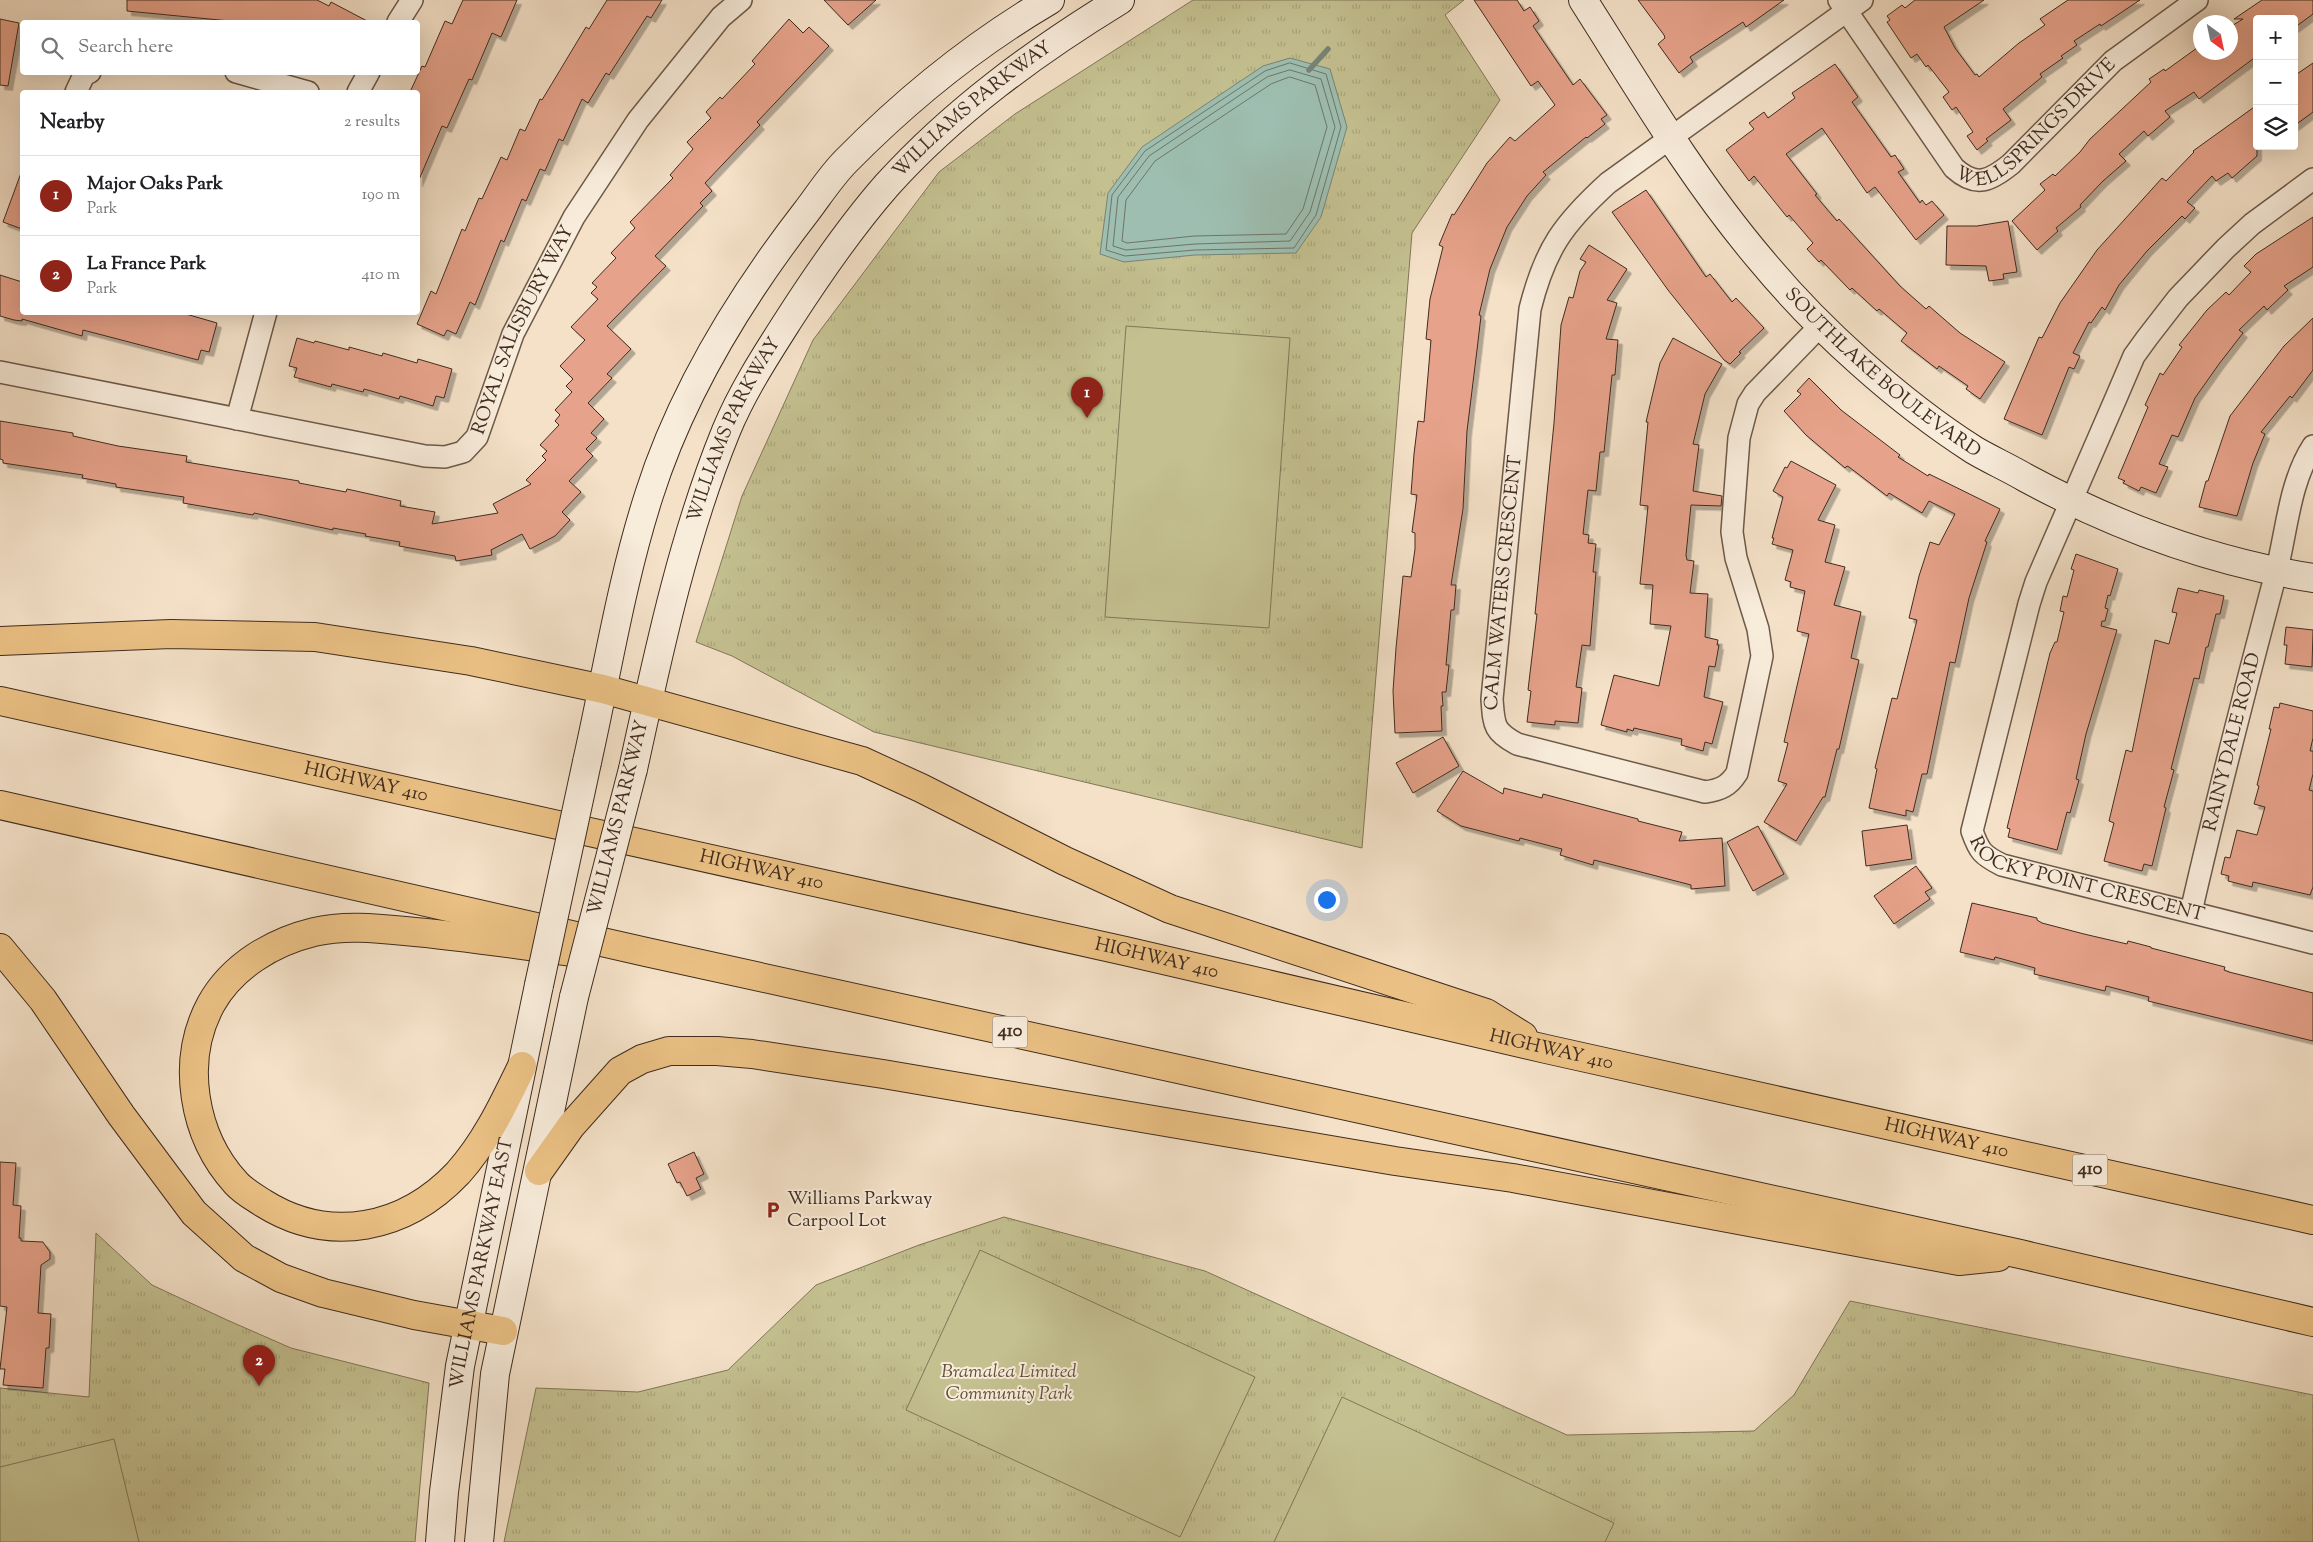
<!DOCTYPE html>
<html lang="en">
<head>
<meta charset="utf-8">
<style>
	body { margin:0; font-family:"Sorts Mill Goudy",serif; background:#f6f6f6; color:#202124 }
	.controls { position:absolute; right:15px; top:15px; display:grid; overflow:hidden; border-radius:5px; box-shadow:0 5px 20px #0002 }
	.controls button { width:45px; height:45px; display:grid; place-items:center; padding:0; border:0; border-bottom:1px solid #e0e0e0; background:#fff; color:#202124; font:25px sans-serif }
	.compass { position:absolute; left:2193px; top:15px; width:45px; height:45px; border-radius:50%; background:#fff; box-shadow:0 5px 20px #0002; rotate:147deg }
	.you { position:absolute; left:1326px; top:899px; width:18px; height:18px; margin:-12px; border:4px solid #fff; border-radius:50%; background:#1a73e8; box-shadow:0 0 0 8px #1a73e833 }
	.badge { display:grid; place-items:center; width:32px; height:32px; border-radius:50%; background:#8f2418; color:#fff; font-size:16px; font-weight:700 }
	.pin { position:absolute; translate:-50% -41px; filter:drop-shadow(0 1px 2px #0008) }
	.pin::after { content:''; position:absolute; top:26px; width:18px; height:15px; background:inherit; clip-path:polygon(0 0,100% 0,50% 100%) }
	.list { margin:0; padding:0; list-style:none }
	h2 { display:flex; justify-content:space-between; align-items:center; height:65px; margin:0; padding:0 20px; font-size:21px }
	h2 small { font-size:16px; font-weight:400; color:#757577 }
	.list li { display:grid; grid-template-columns:32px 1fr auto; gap:15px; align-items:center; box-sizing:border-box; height:80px; padding:0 20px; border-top:1px solid #e0e0e0 }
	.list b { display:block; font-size:19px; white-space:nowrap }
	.list p { margin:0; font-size:16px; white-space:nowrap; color:#757577 }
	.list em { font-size:16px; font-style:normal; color:#757577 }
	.icon { flex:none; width:28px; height:28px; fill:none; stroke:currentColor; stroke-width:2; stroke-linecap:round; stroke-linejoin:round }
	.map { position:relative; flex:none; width:2313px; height:1542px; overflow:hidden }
	.search { position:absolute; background:#fff; box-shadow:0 5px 20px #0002; left:20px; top:20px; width:400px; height:55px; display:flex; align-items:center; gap:12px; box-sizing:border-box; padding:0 18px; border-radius:5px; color:#757577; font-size:19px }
	.panel { position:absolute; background:#fff; box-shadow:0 5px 20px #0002; left:20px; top:90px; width:400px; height:225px; border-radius:5px }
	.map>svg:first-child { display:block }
</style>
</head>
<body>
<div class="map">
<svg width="2313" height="1542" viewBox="0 0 2313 1542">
	<defs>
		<pattern id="park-tufts" width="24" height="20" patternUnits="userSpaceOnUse" patternTransform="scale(1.25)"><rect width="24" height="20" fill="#c4c090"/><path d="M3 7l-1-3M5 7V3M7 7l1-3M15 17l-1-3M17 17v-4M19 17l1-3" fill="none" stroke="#a9a57c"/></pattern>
		<filter id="shadow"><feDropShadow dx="4.5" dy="4.5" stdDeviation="0" flood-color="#0004"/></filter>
	</defs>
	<rect width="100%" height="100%" fill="#f4e1c8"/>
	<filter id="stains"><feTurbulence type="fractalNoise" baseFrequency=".004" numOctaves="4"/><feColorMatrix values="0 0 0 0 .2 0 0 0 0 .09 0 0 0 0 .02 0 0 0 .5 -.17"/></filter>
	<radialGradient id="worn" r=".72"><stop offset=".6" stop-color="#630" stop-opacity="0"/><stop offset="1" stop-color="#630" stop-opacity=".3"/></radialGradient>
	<g fill="url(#park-tufts)" stroke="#827658">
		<polygon points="1193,0 1464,0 1445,15 1500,100 1412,233 1362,848 874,732 732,656 696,642 742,496 813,340 939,172 1015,114"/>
		<polygon points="1004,1217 1205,1271 1567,1435 1754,1431 1794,1395 1850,1301 2313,1395 2313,1542 504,1542 536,1388 638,1392 728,1370 816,1285 919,1245"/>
		<polygon points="96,1233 152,1285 227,1320 291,1348 429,1383 415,1542 0,1542 0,1388 89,1397"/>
	</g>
	<g fill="#c4c090" stroke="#827658">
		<polygon points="1126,326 1290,338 1269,628 1105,617"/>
		<polygon points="980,1250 1255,1377 1180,1537 906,1410"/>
		<polygon points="1342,1397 1614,1523 1605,1542 1274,1542"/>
		<polygon points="114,1439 139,1542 0,1542 0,1467"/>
	</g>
	<polygon fill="#9dbeb0" stroke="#788476" points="1290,58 1330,69 1347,127 1321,217 1296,253 1195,255 1124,262 1100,254 1108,193 1142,147 1263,66"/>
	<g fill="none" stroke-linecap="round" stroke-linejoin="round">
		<g stroke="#6e7568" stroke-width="1">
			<polygon points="1290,63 1326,74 1341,127 1316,215 1294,248 1195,250 1125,256 1106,250 1112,195 1145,151 1265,71"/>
			<polygon points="1290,70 1321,79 1335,127 1310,212 1290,241 1195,244 1126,250 1113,246 1118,197 1149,156 1267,77"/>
			<polygon points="1290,77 1315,85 1327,127 1303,209 1286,234 1194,236 1127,243 1122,241 1126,200 1155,161 1271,84"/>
		</g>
		<polyline stroke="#788476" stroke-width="5.5" points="1309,70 1328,49"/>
	</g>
	<g fill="#e6a28a" stroke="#402c1f" filter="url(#shadow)">
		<polygon points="127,0 317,0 329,6 331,2 369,22 240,22 127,11"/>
		<polygon points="463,0 517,0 501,37 492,33 472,80 469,79 447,128 442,126 418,182 418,92 410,92 422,66 425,67 445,21 452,24"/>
		<polygon points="607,0 662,0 651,18 647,16 609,75 606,73 588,103 582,99 563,141 559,139 545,171 540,169 526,201 522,199 504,242 501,240 475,305 470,302 456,334 447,330 444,336 417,324 431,291 436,294 462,229 465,231 479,198 482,199 501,157 507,160 520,129 525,131 540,99 542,100 586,27 589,29"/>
		<polygon points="824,0 876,0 848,25"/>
		<polygon points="1474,0 1517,0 1524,11 1530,7 1539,21 1533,26 1573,85 1580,79 1607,115 1601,119 1605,124 1587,138 1586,137 1543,172 1546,175 1527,196 1507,227 1490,269 1479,315 1481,316 1477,350 1467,431 1463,509 1451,585 1456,585 1454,610 1451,610 1446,665 1449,665 1446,692 1442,692 1443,706 1441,706 1442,731 1395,733 1393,691 1396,648 1403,576 1411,577 1415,549 1415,533 1412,532 1417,495 1411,494 1414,454 1418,421 1424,422 1431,340 1426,339 1430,299 1443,247 1439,245 1452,214 1454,215 1487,163 1510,137 1515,141 1555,105 1538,81 1531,86"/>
		<polygon points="1638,0 1784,0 1746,27 1743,22 1690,57 1693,62 1679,73 1658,44 1665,38 1664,35"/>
		<polygon points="1915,0 1984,0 1944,27 1955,48 1975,75 1977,74 1979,77 2019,43 2045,25 2040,19 2068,0 2140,0 2101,26 2100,24 2074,41 2077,45 2061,56 2063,58 2040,74 2042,77 2003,109 2011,120 1986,139 1988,141 1977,150 1967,136 1973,132 1956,107 1952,110 1943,97 1949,92 1928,65 1926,67 1917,54 1911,58 1887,22 1890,20 1887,16 1902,5 1905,8"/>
		<polygon points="2262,0 2313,0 2313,14 2294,28 2294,19 2257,19 2257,56 2199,99 2194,92 2165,111 2170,117 2148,136 2144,131 2119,154 2126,161 2103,181 2080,205 2081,207 2056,228 2058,231 2037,250 2012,221 2045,190 2040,184 2053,174 2055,176 2080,152 2090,139 2151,82 2149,79 2164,69 2165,71 2197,48 2200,52 2230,52 2230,27 2243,19 2234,19"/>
		<polygon points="0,19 19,23 8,86 0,85"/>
		<polygon points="789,19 803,33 809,27 829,46 757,122 760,125 705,183 712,191 700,203 703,206 655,256 666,266 607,326 631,349 607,374 612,378 588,403 604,419 591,433 597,438 586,449 593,456 569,481 581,492 562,512 570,520 555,536 530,549 522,534 491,550 492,555 456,561 455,556 399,546 400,542 365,536 366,534 333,528 333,530 254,513 253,515 183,503 184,497 116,487 116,484 82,478 83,475 3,463 3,460 0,459 0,421 73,433 73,436 118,446 187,456 186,462 299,481 299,483 346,492 347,489 401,501 400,506 435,512 432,524 498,513 493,504 531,484 526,480 546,460 542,456 547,451 540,445 559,425 555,421 560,415 555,410 572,392 566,386 573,379 560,366 585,340 571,327 598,299 591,293 597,287 592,283 616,258 611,253 635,228 630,222 673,178 670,175 693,149 687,142 711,118 706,112 720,97 722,99 755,64 752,61"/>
		<polygon points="2313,63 2313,112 2294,126 2294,76"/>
		<polygon points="1835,64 1858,97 1852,102 1891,157 1895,155 1904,169 1898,172 1920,203 1922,200 1926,205 1932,201 1944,215 1916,240 1875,187 1867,193 1822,128 1786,154 1817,194 1815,195 1837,221 1839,219 1900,286 1926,309 1929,306 1960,333 2005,362 1980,399 1966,389 1968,386 1939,366 1937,369 1901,341 1907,333 1879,309 1877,311 1852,288 1850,290 1821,260 1819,262 1807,249 1813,243 1789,215 1787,217 1754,176 1749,181 1726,150 1754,129 1749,123 1764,112 1768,118 1795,98 1792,93"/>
		<polygon points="2257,105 2257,156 2232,178 2228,173 2216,181 2212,176 2187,202 2195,208 2185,219 2182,216 2147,251 2119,285 2105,310 2102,307 2091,323 2089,322 2073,353 2080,356 2074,369 2069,367 2042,435 2004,419 2039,337 2042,338 2060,303 2097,250 2162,178 2166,181 2194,152 2193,151"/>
		<polygon points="21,173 22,173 22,229 3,222"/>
		<polygon points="1646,190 1706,277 1710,274 1732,302 1736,298 1764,328 1739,352 1741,353 1730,364 1724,360 1668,290 1612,212"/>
		<polygon points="2313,217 2313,267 2284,286 2288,290 2267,310 2264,306 2239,330 2243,333 2219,364 2195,398 2178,437 2172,435 2159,464 2168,467 2156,493 2141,487 2139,491 2123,483 2125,481 2118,478 2148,407 2145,405 2160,373 2163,375 2182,347 2179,345 2207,310 2226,292 2229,295 2251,272 2244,266 2256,254"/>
		<polygon points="2008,221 2017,272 2003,274 2004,279 1989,281 1986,266 1946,265 1947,226 1977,226"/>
		<polygon points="1589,245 1627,269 1607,300 1617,303 1606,339 1618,340 1615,375 1612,375 1604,452 1600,452 1596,491 1588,490 1583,534 1589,535 1588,543 1596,544 1593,572 1596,572 1590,646 1582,645 1576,687 1582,688 1578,723 1555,721 1555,725 1527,722 1531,691 1528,690 1537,614 1535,614 1554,423 1561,325 1569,297 1573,298 1580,271 1586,262 1580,259"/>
		<polygon points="0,275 22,282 22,312 179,312 217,323 209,352 201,350 198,360 83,330 82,336 22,319 22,321 14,320 0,316"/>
		<polygon points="2313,318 2313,370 2292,398 2290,396 2261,432 2265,434 2253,463 2237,516 2199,507 2206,481 2208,481 2230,416 2284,346"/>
		<polygon points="297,338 314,343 315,341 349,350 349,347 382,356 383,353 417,363 418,359 452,369 444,398 436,396 433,406 400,396 399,399 364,389 363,392 332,384 331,387 294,377 297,368 289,366"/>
		<polygon points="1673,338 1722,364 1705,394 1693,444 1699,445 1693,491 1722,496 1721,506 1691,505 1686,555 1687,560 1694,561 1690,593 1708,594 1705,637 1718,640 1717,645 1719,645 1715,667 1709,666 1704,697 1723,702 1712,744 1705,742 1703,751 1681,745 1682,739 1634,728 1633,731 1627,729 1627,732 1601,725 1614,675 1659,686 1671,626 1650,624 1653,585 1640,584 1648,506 1640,505 1648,422 1646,422 1660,363"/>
		<polygon points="1809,378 1841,410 1900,455 1898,457 1928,476 1929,474 2000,509 1985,541 1987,542 1969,598 1955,663 1950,662 1927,774 1922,774 1913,812 1906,810 1906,816 1869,808 1877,769 1875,768 1892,698 1897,699 1917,620 1909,618 1919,576 1930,542 1939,545 1955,514 1929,501 1922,513 1889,493 1887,496 1849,467 1847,466 1845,468 1806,435 1784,411 1801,394 1797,391"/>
		<polygon points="1791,461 1836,485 1818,520 1835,525 1825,562 1845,567 1834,605 1861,612 1851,658 1859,660 1839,749 1837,749 1825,797 1823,797 1796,841 1764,822 1787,784 1778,781 1788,743 1784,742 1809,634 1797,631 1805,591 1790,587 1791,582 1785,580 1793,550 1772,544 1774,538 1772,538 1783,497 1773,491 1785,467 1787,468"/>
		<polygon points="2076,554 2118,569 2110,596 2108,595 2105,608 2108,609 2105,621 2102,621 2101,626 2117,630 2086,734 2076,779 2079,780 2070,813 2067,812 2057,850 2008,837 2010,829 2007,828 2050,653 2055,642 2057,642 2064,612 2060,611 2063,596 2067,597 2074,570 2071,569"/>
		<polygon points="2178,588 2198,593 2199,590 2224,596 2220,614 2216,614 2208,647 2206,647 2199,679 2194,678 2171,769 2174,770 2164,807 2166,808 2152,866 2144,864 2142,871 2104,861 2114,823 2109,821 2126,750 2132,752 2155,640 2169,644 2177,613 2172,612"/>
		<polygon points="2286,627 2313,630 2312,667 2285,664 2287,645 2284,645"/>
		<polygon points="2280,703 2313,711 2313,738 2310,751 2313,751 2313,774 2309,790 2313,791 2313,887 2310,895 2253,882 2252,887 2228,881 2229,876 2221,874 2225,857 2230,858 2237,830 2257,835 2265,807 2254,804 2259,786 2257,785 2271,729 2269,729 2274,707 2279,708"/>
		<polygon points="1443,737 1459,766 1413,793 1396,763"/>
		<polygon points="1463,771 1503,794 1504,788 1542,798 1543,794 1638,819 1638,821 1682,832 1679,841 1722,838 1725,886 1691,889 1691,885 1637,871 1594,860 1593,865 1560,855 1562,849 1520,838 1519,841 1461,826 1437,811"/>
		<polygon points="1907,825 1912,859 1866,866 1862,831"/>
		<polygon points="1758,826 1784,874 1753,891 1727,842"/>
		<polygon points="1916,866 1932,888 1925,892 1930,899 1894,924 1874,896"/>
		<polygon points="1972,903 2037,918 2037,920 2042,923 2084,934 2127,944 2128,941 2151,947 2151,948 2225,967 2224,970 2229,972 2313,993 2313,1041 2148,1001 2149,997 2106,986 2105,991 2034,974 2035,968 1995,957 1994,960 1960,952"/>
		<polygon points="694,1152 704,1174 696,1178 701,1189 687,1196 680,1182 677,1183 668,1164"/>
		<polygon points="0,1162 16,1163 13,1205 21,1206 19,1238 21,1238 21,1241 43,1242 50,1252 50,1259 41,1265 38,1313 51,1314 49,1348 46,1348 43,1388 3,1385 5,1369 0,1369 7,1307 0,1306"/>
	</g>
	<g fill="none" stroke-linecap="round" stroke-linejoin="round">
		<g stroke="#6d5949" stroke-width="24">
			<g id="street">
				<path id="s1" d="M1839,0L1954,168C1976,188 1990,181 2011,164L2113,61L2197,0"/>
				<polyline points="398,22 412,0"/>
				<polyline points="236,72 308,92"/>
				<polyline points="76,92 84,75 90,72"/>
				<polyline points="358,92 369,72"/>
				<path id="s2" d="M2313,179L2252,224L2226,248L2178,298L2147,338L2134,356L2116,398L2036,582L2029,604L1972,831C1979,851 1982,855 2002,865L2313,943"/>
				<path id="s3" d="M1821,325L1755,393L1748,404L1739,438L1732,532L1736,558L1758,629L1762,656L1737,773C1729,786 1720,790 1705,792L1517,744C1493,731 1494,725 1492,699L1530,309C1545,249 1563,224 1608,183L1862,0"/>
				<path id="s4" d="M0,372L425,456L445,457L463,452L477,437L513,334L574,217L638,120L721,17L741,0"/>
				<polyline points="237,419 266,312"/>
				<path id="s5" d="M2191,912C2217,798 2246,686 2276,573C2287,531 2289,483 2313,446"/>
			</g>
		</g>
		<g stroke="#402c1f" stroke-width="30">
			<g id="secondary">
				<path id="s6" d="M1583,0C1639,88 1693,180 1761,260C1818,329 1899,402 1974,450C1991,460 2009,468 2026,478C2115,526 2213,562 2313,578"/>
				<path d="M587,762C607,673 621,582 649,495C681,394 741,296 806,212C819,195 831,176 846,161C907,99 975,44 1050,0"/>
				<path id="s7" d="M633,769C658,655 682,539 726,431C742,392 766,355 789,319C818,274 851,226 887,185C954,111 1035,52 1120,0"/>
				<path id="s8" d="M440,1542L444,1492L460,1366L539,985"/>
				<polyline points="479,1542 495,1374 574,997"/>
			</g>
		</g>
		<g stroke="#402c1f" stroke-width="30">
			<g id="highway">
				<polyline points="0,641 171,634 315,637 471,661 603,689 862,761 921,788 1065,861 1170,909 1486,1013 1523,1036"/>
				<path id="s9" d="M0,701L1125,951L1546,1049L2313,1220"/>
				<polyline points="0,805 646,952 2020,1254 2313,1322"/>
				<polyline points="0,948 43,1000 121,1115 194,1213 244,1258 281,1278 323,1293 414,1315 503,1331"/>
				<path d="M522,1066C504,1103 486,1142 458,1173C405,1229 330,1245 263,1203C254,1197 243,1191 236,1183C193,1136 180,1061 211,1004C232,966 273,942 314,932C343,925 375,928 405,931C461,936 516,944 571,952"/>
				<polyline points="539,1171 571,1126 620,1071 642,1059 669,1051 717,1051 752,1054 883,1074 1395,1161 1513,1178 1959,1261 1998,1257"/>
			</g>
		</g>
		<use href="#street" stroke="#f8ecdb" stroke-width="21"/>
		<use href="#secondary" stroke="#f8ecdb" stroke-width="28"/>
		<use href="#highway" stroke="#eac084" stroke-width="28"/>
		<g stroke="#402c1f" stroke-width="30" stroke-linecap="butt">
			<g id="secondary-bridge">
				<polyline points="539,985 587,762"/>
				<polyline points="574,997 633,769"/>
			</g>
		</g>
		<use href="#secondary-bridge" stroke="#f8ecdb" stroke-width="28"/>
	</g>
	<defs>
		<g id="parking-bare" transform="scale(1.35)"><path d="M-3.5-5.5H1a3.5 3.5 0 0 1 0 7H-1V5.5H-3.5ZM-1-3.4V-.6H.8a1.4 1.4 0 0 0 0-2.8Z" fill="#8f2418" stroke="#f8ecdb" stroke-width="2.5" paint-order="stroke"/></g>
	</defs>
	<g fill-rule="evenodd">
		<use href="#parking-bare" x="773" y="1210"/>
	</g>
	<g text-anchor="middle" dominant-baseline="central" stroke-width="4" stroke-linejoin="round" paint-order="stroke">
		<g fill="#f8ecdb" stroke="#776657" stroke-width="1">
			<rect x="992.5" y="1016.5" width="35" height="31" rx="4"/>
			<rect x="2072.5" y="1154.5" width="35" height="31" rx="4"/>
		</g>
		<g font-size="18" font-weight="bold" fill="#402c1f">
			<text x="1010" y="1032">410</text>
			<text x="2090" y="1170">410</text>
		</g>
		<g font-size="19" fill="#402c1f" stroke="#f8ecdb">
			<text stroke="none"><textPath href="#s1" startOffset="310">WELLSPRINGS DRIVE</textPath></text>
			<text stroke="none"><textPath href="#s7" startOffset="760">WILLIAMS PARKWAY</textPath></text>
			<text stroke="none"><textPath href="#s4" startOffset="609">ROYAL SALISBURY WAY</textPath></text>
			<text stroke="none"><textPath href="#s6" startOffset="482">SOUTHLAKE BOULEVARD</textPath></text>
			<text stroke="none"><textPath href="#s7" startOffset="355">WILLIAMS PARKWAY</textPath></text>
			<text stroke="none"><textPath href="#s3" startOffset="890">CALM WATERS CRESCENT</textPath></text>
			<text stroke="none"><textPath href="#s5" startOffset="175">RAINY DALE ROAD</textPath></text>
			<text stroke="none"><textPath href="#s9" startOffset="375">HIGHWAY 410</textPath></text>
			<text transform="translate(619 818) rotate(-76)">WILLIAMS PARKWAY</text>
			<text stroke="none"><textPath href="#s9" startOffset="780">HIGHWAY 410</textPath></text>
			<text stroke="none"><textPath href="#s2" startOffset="888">ROCKY POINT CRESCENT</textPath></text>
			<text stroke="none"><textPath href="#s9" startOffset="1185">HIGHWAY 410</textPath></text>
			<text stroke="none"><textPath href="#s9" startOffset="1590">HIGHWAY 410</textPath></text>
			<text stroke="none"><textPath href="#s9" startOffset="1995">HIGHWAY 410</textPath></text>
			<text stroke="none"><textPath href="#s8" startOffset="282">WILLIAMS PARKWAY EAST</textPath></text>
		</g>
		<g font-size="19" fill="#402c1f" stroke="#f8ecdb" text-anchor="start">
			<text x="787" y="1199">Williams Parkway<tspan x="787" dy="22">Carpool Lot</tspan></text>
		</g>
		<g font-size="19" font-style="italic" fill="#61513b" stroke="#f8ecdb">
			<text x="1009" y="1372">Bramalea Limited<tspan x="1009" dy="22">Community Park</tspan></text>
		</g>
	</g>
	<rect width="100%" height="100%" filter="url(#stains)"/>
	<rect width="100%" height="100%" fill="url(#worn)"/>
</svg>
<div class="controls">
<button>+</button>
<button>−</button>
<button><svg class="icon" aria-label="layers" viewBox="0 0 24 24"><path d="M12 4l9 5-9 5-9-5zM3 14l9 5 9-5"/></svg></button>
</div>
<svg class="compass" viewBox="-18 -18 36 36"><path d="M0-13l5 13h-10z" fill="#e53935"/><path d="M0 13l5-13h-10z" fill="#757577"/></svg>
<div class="you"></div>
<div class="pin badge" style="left:1087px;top:418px">1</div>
<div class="pin badge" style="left:259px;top:1386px">2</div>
<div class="search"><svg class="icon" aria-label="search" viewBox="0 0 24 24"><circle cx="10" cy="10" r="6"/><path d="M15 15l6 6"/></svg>Search here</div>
<section class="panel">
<h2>Nearby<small>2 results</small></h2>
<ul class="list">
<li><span class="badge">1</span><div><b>Major Oaks Park</b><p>Park</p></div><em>190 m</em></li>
<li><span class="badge">2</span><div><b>La France Park</b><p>Park</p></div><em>410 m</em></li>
</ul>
</section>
</div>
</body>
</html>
